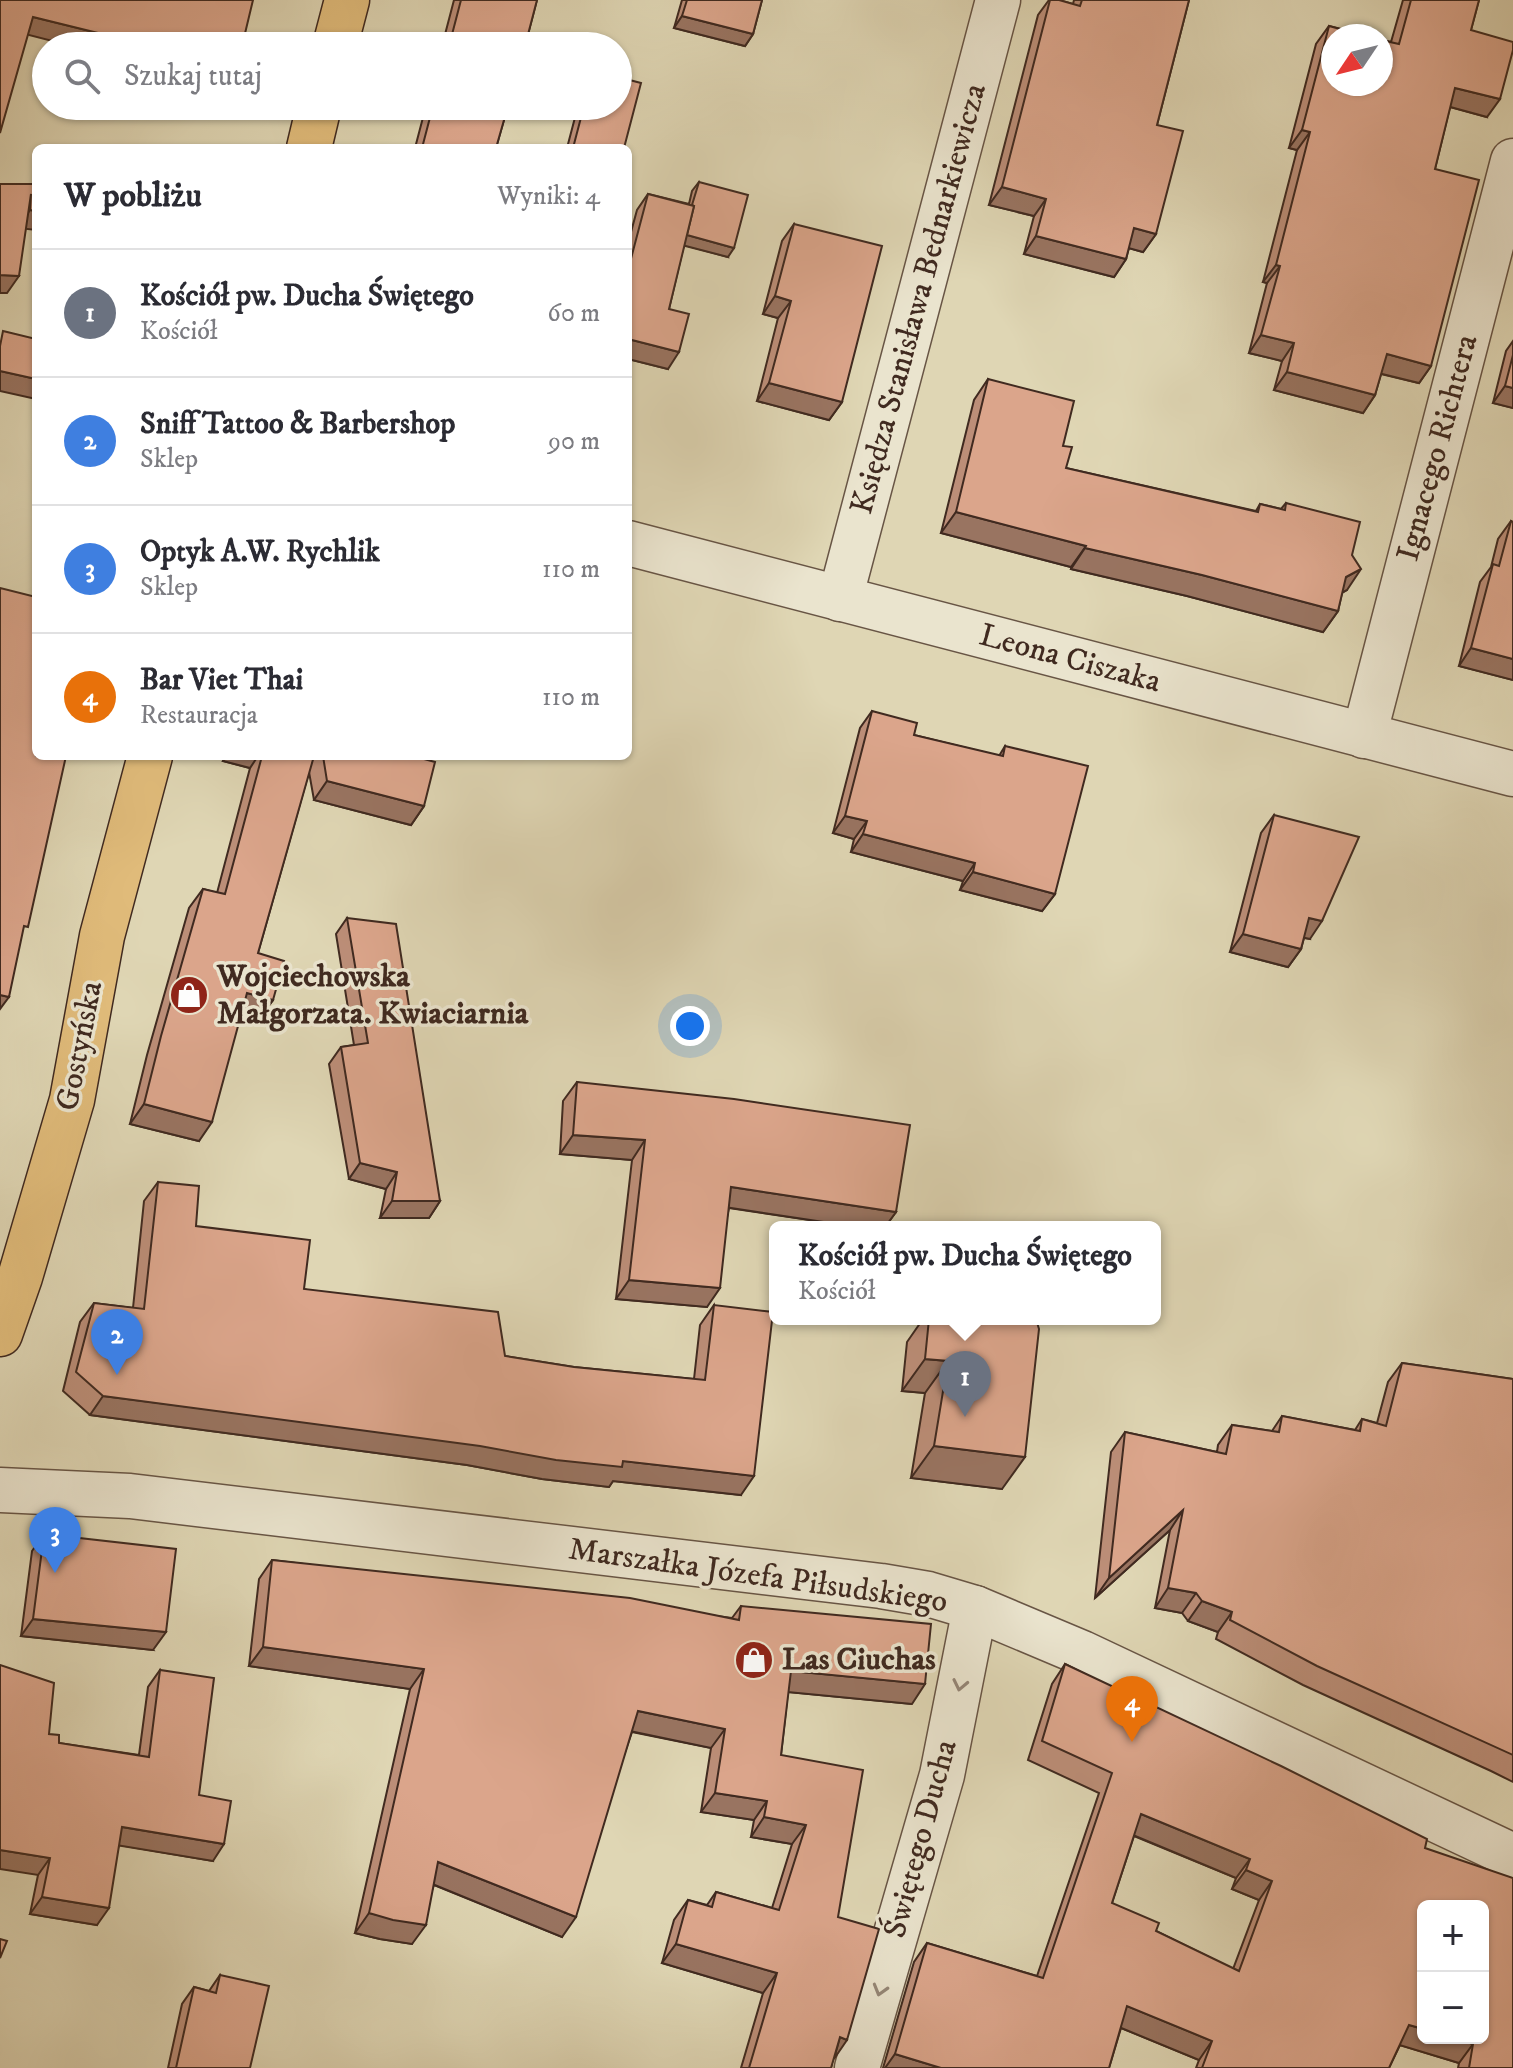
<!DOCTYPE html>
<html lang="pl">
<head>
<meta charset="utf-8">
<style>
	body { margin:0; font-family:"IM FELL DW Pica",serif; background:#f7f7f7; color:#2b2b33 }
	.controls { position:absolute; right:24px; bottom:24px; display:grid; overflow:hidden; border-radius:12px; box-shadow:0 2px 6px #0004 }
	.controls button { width:72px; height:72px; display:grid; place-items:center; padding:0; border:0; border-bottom:2px solid #e1e1e2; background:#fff; color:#2b2b33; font:40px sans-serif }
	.compass { position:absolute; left:1321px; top:24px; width:72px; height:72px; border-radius:50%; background:#fff; box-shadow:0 2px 6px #0004; rotate:235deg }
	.you { position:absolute; left:690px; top:1026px; width:28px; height:28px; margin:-20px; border:6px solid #fff; border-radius:50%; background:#1a73e8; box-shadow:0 0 0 12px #1a73e833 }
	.badge { display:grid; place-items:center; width:52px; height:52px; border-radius:50%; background:#0f766e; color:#fff; font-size:26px; font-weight:700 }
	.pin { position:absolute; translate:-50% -66px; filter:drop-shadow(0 2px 4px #0008) }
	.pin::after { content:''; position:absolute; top:42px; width:28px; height:24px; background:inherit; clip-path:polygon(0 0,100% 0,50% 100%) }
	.popup { position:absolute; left:769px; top:1221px; width:392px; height:104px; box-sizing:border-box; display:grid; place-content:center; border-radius:12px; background:#fff; filter:drop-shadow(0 2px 6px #0005); font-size:26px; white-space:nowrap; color:#7c7c81 }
	.popup b { font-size:30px; color:#2b2b33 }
	.popup::after { content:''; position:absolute; left:50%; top:100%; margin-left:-16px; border:16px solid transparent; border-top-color:#fff }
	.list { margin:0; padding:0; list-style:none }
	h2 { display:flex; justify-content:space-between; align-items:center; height:104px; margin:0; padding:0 32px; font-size:34px }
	h2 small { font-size:26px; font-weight:400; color:#7c7c81 }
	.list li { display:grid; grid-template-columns:52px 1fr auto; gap:24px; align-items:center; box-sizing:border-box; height:128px; padding:0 32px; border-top:2px solid #e1e1e2 }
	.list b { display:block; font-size:30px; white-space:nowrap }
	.list p { margin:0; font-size:26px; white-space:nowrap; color:#7c7c81 }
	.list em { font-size:26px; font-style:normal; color:#7c7c81 }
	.icon { flex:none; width:44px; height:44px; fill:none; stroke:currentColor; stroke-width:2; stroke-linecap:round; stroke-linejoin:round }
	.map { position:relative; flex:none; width:1513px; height:2068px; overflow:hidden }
	.search { position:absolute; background:#fff; box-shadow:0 2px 6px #0004; left:32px; top:32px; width:600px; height:88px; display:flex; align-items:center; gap:20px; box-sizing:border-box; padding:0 28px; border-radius:44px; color:#7c7c81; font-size:30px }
	.panel { position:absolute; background:#fff; box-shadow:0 2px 6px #0004; left:32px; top:144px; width:600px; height:616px; border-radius:12px }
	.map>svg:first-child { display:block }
</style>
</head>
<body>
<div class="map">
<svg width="1513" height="2068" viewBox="0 0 1513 2068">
	<rect width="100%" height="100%" fill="#dfd6b4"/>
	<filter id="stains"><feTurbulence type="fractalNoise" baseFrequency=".0025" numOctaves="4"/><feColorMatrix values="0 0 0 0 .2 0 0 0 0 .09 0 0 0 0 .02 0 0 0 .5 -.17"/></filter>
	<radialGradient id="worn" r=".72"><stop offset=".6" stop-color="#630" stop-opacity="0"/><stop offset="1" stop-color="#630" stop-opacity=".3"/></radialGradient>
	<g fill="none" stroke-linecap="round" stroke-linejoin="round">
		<g stroke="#685545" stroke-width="47">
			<g id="minor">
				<polyline points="628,543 1513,774"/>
				<polyline points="840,599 998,0"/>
				<polyline points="1364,736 1513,161"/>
				<polyline points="0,1490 130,1496 881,1586 928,1594 975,1608 1082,1653 1513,1856"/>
				<polyline points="857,2068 942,1775 975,1608"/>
			</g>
		</g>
		<g stroke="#402a20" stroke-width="47">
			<g id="major">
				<polyline points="335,46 347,0"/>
				<polyline points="309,148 319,106"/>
				<polyline points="0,1334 20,1277 72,1100 102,936 150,756"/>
			</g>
		</g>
		<use href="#minor" stroke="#eae4ce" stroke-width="44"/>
		<use href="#major" stroke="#e0bb7a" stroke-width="44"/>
	</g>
	<g fill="#bc8e78" stroke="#402a20" stroke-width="2" fill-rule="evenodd">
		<polygon points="454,0 537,0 525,46 442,46"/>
		<polygon points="682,0 762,0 753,34 745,46 674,28"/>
		<polygon points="1049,0 1059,0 1073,4 1074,0 1189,0 1157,125 1156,234 1143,252 1129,248 1126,259 1114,277 1024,254 1034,216 989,205 1038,15"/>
		<polygon points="1403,0 1479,0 1471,30 1487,117 1450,107 1435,169 1431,366 1419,383 1381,374 1375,395 1363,413 1274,390 1282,361 1249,353 1267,283 1263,282 1297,150 1289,148 1316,44 1329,26 1391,42"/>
		<polygon points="426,106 508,106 496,148 415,148"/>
		<polygon points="578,106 618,106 624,148 567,148"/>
		<polygon points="699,182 728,257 684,245 669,309 668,369 628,359 628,243 637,210 648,194 689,204 692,191"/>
		<polygon points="794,224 842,402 829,420 757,401 778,318 763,314 782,241"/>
		<polygon points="1513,341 1513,408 1493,403 1506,351"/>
		<polygon points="988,379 1063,446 1066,468 1256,511 1260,504 1281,509 1286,503 1352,555 1347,590 1342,593 1338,611 1323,632 1187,596 1071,569 1071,567 941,533 974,400"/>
		<polygon points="1511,521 1513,522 1513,680 1459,666 1480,582 1491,567 1498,539"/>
		<polygon points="872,711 914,735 999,756 1005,746 1055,894 1042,911 960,890 963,881 851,852 854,839 833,833 860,728"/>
		<polygon points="225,756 413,756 424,806 411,825 314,800 309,772 258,953 273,1000 259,1019 241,1014 199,1141 130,1124 147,1055 189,908 203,889 217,893 250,768 223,761"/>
		<polygon points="1274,815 1310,939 1304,938 1301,949 1288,967 1230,952 1261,833"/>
		<polygon points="347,918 440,1201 429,1218 380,1218 386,1189 349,1179 329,1064 341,1047 354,1045 336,934"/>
		<polygon points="577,1082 896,1212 885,1227 857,1227 729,1208 707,1307 616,1299 632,1160 560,1154 563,1101"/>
		<polygon points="158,1182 196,1226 304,1289 505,1356 574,1367 694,1379 700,1325 714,1305 741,1495 613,1481 609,1487 542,1479 467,1465 90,1415 63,1391 80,1322 94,1303 133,1308 144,1201"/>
		<polygon points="923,1319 1036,1319 1002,1489 911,1478 925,1393 902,1391 907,1342"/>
		<polygon points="1402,1363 1513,1379 1513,1782 1491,1771 1303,1685 1216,1639 1218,1632 1188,1621 1182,1613 1155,1608 1170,1530 1095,1598 1111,1452 1125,1432 1217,1452 1218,1445 1232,1425 1272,1431 1282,1416 1355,1430 1362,1419 1377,1423 1388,1382"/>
		<polygon points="44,1534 153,1650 21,1636 32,1551"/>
		<polygon points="272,1560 732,1618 741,1606 912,1704 788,1692 781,1755 838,1917 833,2059 831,2068 741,2068 763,1993 662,1963 674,1920 688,1900 707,1905 716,1892 772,1908 792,1844 751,1837 754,1820 701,1812 711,1748 632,1732 562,1937 434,1885 412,1944 380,1939 355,1933 410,1689 249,1666 259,1579"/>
		<path d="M1065,1664L1425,1848L1513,2068H1458L1459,2063L1400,2045L1389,2068H1196L1199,2060L1121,2028L1109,2068H883L914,1962L927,1943L1037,1976L1099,1793L1028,1760L1052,1684ZM1134,1836L1236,1878L1232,1889L1259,1900L1233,1969L1156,1931L1112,1903Z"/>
		<polygon points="160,1670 199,1795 213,1861 119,1845 97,1925 30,1914 38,1875 49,1734 59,1743 139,1755 148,1687"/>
		<polygon points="220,1975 250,2068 168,2068 182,2004 194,1987 209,1991"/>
	</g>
	<g fill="#997461" stroke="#402a20" stroke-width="2">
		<polygon points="682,16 753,34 745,46 674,28"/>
		<polygon points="33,17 147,45 72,46 21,33"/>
		<polygon points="1455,88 1500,99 1487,117 1443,105"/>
		<polygon points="176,106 224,106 217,116"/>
		<polygon points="1302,130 1310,132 1297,150 1289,148"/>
		<polygon points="1002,187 1046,199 1034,216 989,205"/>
		<polygon points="30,210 36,211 36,230 18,228"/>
		<polygon points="1134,228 1156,234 1143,252 1121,246"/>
		<polygon points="684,234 734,248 728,257 678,244"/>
		<polygon points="1036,236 1126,259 1114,277 1024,254"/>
		<polygon points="1276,265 1280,266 1267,283 1263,282"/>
		<polygon points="0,275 19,276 7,293 0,293"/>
		<polygon points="775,296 791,301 778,318 763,314"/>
		<polygon points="1261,335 1294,343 1282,361 1249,353"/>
		<polygon points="628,339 679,352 668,369 628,359"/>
		<polygon points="1387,354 1431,366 1419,383 1374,372"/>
		<polygon points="0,371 36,379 36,399 0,391"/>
		<polygon points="1287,372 1375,395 1363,413 1274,390"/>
		<polygon points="769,383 842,402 829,420 757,401"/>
		<polygon points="1505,386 1513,388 1513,408 1493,403"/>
		<polygon points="956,512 1086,546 1071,567 941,533"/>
		<polygon points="1085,548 1202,575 1338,611 1323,632 1187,596 1071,569"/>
		<polygon points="1361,569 1347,590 1332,598 1346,577"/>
		<polygon points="1471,648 1513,659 1513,680 1459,666"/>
		<polygon points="227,756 258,756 250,768 223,761"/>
		<polygon points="327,781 424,806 411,825 314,800"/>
		<polygon points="845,816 867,821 854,839 833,833"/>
		<polygon points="863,834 975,863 963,881 851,852"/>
		<polygon points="973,872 1055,894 1042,911 960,890"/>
		<polygon points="1309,918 1322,921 1310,939 1296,936"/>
		<polygon points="1243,934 1301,949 1288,967 1230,952"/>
		<polygon points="247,993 273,1000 259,1019 233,1012"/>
		<polygon points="0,995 9,997 0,1009"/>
		<polygon points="144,1104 212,1122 199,1141 130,1124"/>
		<polygon points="573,1135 645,1140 632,1160 560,1154"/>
		<polygon points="360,1163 397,1172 386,1189 349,1179"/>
		<polygon points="731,1187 896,1212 885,1227 857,1227 718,1206"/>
		<polygon points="392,1201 440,1201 429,1218 380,1218"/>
		<polygon points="629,1280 720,1288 707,1307 616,1299"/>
		<polygon points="925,1359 948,1361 925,1393 902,1391"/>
		<polygon points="103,1396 623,1461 754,1476 741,1495 613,1481 609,1487 542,1479 467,1465 90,1415"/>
		<polygon points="934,1446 1025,1457 1002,1489 911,1478"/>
		<polygon points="1183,1510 1170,1530 1095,1598 1109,1578"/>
		<polygon points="1168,1588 1196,1593 1182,1613 1155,1608"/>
		<polygon points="1202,1601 1232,1612 1218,1632 1188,1621"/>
		<polygon points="33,1619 166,1632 153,1650 21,1636"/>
		<polygon points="263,1647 424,1669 410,1689 249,1666"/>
		<polygon points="791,1671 925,1684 912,1704 777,1691"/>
		<polygon points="638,1711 725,1729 711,1748 625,1730"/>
		<polygon points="715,1793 767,1801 754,1820 701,1812"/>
		<polygon points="1141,1814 1250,1859 1236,1878 1128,1833"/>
		<polygon points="764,1817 806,1825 792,1844 751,1837"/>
		<polygon points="122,1827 224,1844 213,1861 110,1844"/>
		<polygon points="0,1850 50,1858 38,1875 0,1869"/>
		<polygon points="438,1862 576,1917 562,1937 425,1881"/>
		<polygon points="1246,1870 1272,1881 1259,1900 1232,1889"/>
		<polygon points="42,1897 109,1908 97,1925 30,1914"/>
		<polygon points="369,1913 426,1925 412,1944 380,1939 355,1933"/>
		<polygon points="676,1944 777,1973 763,1993 662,1963"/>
		<polygon points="1127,2006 1212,2041 1199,2060 1114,2025"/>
		<polygon points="1409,2025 1423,2029 1423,2038 1453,2038 1473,2044 1459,2063 1396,2044"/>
		<polygon points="840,2037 847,2040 834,2059"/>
		<polygon points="895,2054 941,2068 885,2068"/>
	</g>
	<g fill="#dba58b" stroke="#402a20" stroke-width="2" fill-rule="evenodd">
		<polygon points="0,0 253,0 242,46 146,46 147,45 33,17 0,133"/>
		<polygon points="461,0 537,0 525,46 449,46"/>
		<polygon points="687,0 762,0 753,34 682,16"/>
		<polygon points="1050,0 1059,0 1080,6 1082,0 1189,0 1157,125 1183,131 1156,234 1134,228 1126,259 1036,236 1046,199 1002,187"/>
		<polygon points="1411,0 1479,0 1471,30 1513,42 1513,50 1500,99 1455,88 1435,169 1479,180 1431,366 1387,354 1375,395 1287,372 1294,343 1261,335 1280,266 1276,265 1310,132 1302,130 1329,26 1366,36 1333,36 1333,84 1381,84 1381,40 1399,44"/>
		<polygon points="618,77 641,83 624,148 573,148 584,106 618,106"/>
		<polygon points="433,106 508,106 496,148 422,148"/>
		<polygon points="699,182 748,195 734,248 687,235 694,206 692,205"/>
		<polygon points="0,184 36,184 36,211 30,210 31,194 19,276 0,275"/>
		<polygon points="648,194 694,206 669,309 689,314 679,352 628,339 628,270"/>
		<polygon points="794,224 882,246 842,402 769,383 791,301 775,296"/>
		<polygon points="3,331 36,339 36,379 0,371 0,346"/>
		<polygon points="1513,355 1513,388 1505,386"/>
		<polygon points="988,379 1074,401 1063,446 1072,447 1066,468 1258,512 1260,504 1285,510 1286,503 1360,522 1352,555 1361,569 1346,577 1338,611 1202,575 1085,548 1086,546 956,512"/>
		<polygon points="1511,521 1513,522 1513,659 1471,648 1493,564 1499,566"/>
		<polygon points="0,588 36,597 36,756 66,756 28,927 24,926 9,997 0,995"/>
		<polygon points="872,711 917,723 914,735 1003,756 1005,746 1088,766 1055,894 973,872 975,863 863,834 867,821 845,816"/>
		<polygon points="262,756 314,756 258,953 284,961 273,1000 247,993 212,1122 144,1104 161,1036 203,889 225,894"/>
		<polygon points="323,756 413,756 435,762 424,806 327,781"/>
		<polygon points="1274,815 1359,837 1322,921 1309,918 1301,949 1243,934"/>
		<polygon points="347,918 396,924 440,1201 392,1201 397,1172 360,1163 341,1047 368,1043"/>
		<polygon points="577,1082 734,1099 910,1125 896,1212 731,1187 720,1288 629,1280 645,1140 573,1135"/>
		<polygon points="158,1182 199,1186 196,1226 310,1240 304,1289 498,1312 505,1356 574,1367 705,1380 714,1305 773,1312 754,1476 623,1461 622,1467 556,1460 480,1446 103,1396 76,1372 94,1303 144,1309"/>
		<polygon points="929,1319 1036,1319 1039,1329 1025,1457 934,1446 948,1361 925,1359"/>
		<polygon points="1402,1363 1513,1379 1513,1755 1317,1666 1230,1620 1232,1612 1202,1601 1196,1593 1168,1588 1183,1510 1109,1578 1125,1432 1226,1454 1232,1425 1279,1432 1282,1416 1360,1431 1362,1419 1386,1426"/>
		<polygon points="44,1534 176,1549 166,1632 33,1619"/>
		<polygon points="272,1560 630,1598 739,1620 741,1606 931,1624 925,1684 791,1671 781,1755 863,1770 838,1917 879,1929 847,2040 840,2037 831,2068 749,2068 777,1973 676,1944 688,1900 712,1907 716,1892 779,1910 806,1825 764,1817 767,1801 715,1793 725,1729 638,1711 576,1917 438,1862 426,1925 393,1920 369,1913 424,1669 263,1647"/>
		<path d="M1065,1664L1281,1766L1427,1839L1425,1848L1513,1878V2068H1469L1473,2044L1453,2038H1483V1906H1423V2029L1409,2025L1389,2068H1202L1212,2041L1127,2006L1109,2068H941L895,2054L927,1943L1043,1978L1112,1773L1042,1741ZM1141,1814L1250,1859L1246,1870L1272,1881L1239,1971L1156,1931L1159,1923L1112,1903Z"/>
		<polygon points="0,1665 54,1683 49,1734 59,1735 59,1743 149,1757 160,1670 214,1678 199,1795 231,1801 224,1844 122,1827 109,1908 42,1897 50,1858 0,1850"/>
		<polygon points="0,1939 7,1941 0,1958"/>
		<polygon points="220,1975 269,1986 250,2068 176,2068 194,1987 216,1993"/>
	</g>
	<defs><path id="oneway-chevron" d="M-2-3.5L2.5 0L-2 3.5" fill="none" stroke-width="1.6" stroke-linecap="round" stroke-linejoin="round" transform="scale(2)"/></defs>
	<g stroke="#958777">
		<use href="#oneway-chevron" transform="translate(960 1685) rotate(102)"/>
		<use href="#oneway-chevron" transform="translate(880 1990) rotate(106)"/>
	</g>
	<defs>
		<g id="shop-disc" transform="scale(2)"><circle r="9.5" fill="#8f2418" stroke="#eae4ce"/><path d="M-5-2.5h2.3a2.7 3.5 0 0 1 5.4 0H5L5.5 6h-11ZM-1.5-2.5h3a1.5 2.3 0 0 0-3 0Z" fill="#fff"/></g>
	</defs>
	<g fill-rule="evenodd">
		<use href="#shop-disc" x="189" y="995"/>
		<use href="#shop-disc" x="754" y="1660"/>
	</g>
	<g text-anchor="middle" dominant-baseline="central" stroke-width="7" stroke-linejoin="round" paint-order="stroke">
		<g font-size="32" fill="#402a20" stroke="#eae4ce">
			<text transform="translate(919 299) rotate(-75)">Księdza Stanisława Bednarkiewicza</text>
			<text transform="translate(1438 448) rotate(-75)">Ignacego Richtera</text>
			<text transform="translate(1070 659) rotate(15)">Leona Ciszaka</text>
			<text transform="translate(80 1046) rotate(-79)">Gostyńska</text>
			<text transform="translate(758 1576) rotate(8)">Marszałka Józefa Piłsudskiego</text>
			<text transform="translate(921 1839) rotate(-75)">Świętego Ducha</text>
		</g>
		<g font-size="32" font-weight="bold" fill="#402a20" stroke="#eae4ce" text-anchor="start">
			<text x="217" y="977">Wojciechowska<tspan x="217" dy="37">Małgorzata. Kwiaciarnia</tspan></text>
			<text x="782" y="1660">Las Ciuchas</text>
		</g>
	</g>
	<rect width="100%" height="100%" filter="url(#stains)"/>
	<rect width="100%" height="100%" fill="url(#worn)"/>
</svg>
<div class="controls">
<button>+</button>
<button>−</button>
</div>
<svg class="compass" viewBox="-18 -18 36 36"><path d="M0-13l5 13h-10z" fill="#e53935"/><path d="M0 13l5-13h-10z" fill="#7c7c81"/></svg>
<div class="you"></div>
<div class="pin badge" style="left:965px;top:1417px;background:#6b7280">1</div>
<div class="popup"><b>Kościół pw. Ducha Świętego</b>Kościół</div>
<div class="pin badge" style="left:117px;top:1375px;background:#3f7fe0">2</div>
<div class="pin badge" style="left:55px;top:1573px;background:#3f7fe0">3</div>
<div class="pin badge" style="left:1132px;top:1742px;background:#e8710a">4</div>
<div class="search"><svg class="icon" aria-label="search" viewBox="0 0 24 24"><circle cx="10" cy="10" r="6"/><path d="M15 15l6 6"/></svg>Szukaj tutaj</div>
<section class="panel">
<h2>W pobliżu<small>Wyniki: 4</small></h2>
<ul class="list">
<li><span class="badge" style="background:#6b7280">1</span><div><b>Kościół pw. Ducha Świętego</b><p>Kościół</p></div><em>60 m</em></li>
<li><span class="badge" style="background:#3f7fe0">2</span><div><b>Sniff Tattoo &amp; Barbershop</b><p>Sklep</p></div><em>90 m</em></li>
<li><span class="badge" style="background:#3f7fe0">3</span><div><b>Optyk A.W. Rychlik</b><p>Sklep</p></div><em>110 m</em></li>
<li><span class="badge" style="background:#e8710a">4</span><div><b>Bar Viet Thai</b><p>Restauracja</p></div><em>110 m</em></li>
</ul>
</section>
</div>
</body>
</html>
